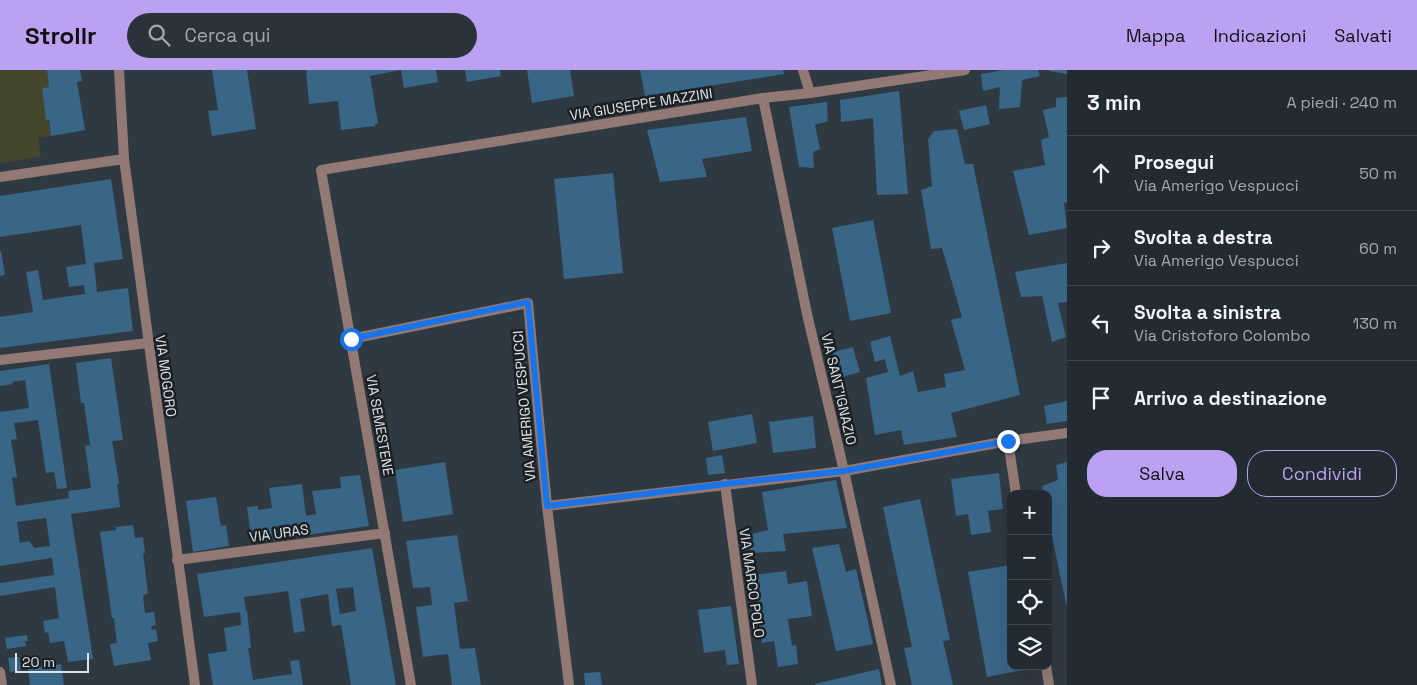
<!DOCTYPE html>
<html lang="it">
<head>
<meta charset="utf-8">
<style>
	body { margin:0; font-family:"Space Grotesk",sans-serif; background:#2b333a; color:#f1f3f6 }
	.controls { position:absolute; right:15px; bottom:15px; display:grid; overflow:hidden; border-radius:10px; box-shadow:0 5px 20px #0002 }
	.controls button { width:45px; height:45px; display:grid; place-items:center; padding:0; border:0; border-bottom:1px solid #40474d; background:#232b32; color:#f1f3f6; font:25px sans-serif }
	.scale { position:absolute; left:15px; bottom:12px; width:74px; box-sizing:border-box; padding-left:5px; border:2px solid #dce3e8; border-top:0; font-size:14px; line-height:18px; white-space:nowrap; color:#dce3e8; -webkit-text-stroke:4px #1b2024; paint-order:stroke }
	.stop { position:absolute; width:15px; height:15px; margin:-11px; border:4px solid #1a73e8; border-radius:50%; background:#fff }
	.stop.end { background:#1a73e8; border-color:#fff; box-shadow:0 1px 5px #0008 }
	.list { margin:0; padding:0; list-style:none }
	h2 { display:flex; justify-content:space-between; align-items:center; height:65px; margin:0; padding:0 20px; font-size:21px }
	h2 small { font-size:16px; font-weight:400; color:#a3a7ac }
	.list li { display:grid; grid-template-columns:32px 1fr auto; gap:15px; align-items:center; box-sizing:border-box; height:75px; padding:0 20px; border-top:1px solid #40474d }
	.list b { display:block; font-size:19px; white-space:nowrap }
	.list p { margin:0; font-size:16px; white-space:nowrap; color:#a3a7ac }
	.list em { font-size:16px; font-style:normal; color:#a3a7ac }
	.actions { display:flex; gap:10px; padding:15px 20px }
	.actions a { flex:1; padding:11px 0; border:1px solid #bca0f2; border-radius:20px; text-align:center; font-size:18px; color:#bca0f2 }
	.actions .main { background:#bca0f2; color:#111 }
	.icon { flex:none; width:28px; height:28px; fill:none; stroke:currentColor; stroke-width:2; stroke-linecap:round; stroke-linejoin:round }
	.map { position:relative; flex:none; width:1067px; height:615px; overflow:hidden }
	header { display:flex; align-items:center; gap:30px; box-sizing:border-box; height:70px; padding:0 25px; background:#bca0f2; color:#111 }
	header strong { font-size:24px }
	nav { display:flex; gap:28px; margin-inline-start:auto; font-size:18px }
	.search { width:350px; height:45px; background:#2b333a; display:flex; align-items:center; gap:12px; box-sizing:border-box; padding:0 18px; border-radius:28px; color:#a3a7ac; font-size:19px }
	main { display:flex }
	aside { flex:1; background:#232b32 }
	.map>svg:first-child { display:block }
</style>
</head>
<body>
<header>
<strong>Strollr</strong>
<div class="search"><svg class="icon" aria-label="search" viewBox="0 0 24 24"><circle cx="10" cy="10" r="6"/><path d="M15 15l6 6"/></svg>Cerca qui</div>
<nav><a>Mappa</a><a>Indicazioni</a><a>Salvati</a></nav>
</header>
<main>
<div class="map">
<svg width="1067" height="615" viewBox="0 0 1067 615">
	<rect width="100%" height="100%" fill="#2f3942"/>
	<polygon fill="#44472b" points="0,0 47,0 49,17 42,18 51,66 38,68 41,87 0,93"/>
	<g fill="#396587" fill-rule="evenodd">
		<polygon points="47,0 80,0 82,11 77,12 85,60 51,66 49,50 46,50 42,18 49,17"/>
		<polygon points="212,0 247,0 256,59 212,66 208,41 218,40"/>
		<polygon points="306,0 436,0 438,12 404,18 401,0 370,6 378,53 375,54 375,56 341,60 338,31 309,34"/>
		<polygon points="465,0 500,0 501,6 467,12"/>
		<polygon points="527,0 570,0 574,26 532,33"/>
		<polygon points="640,0 783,0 784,4 645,26"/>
		<polygon points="1003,0 1038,0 1040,6 1022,10 1020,37 999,39 1000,17 983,21 981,4"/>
		<polygon points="1050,0 1067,0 1067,4 1049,1"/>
		<polygon points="899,21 908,124 877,125 873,48 841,52 840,30"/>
		<polygon points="1067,27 1067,132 1064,133 1067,158 1029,165 1013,101 1045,95 1041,70 1049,67 1043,40 1056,37 1056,28"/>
		<polygon points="827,32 828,51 815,55 820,79 813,82 814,98 799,97 789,37"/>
		<polygon points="986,35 990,54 964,60 959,41"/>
		<polygon points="746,47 752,81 702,89 707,107 660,112 647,60"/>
		<polygon points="957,59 965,94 973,94 1020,325 951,343 957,367 904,375 901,360 875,365 866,308 888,302 885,289 875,292 870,272 890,266 900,306 913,301 918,322 946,317 944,304 965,300 951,250 962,247 942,178 931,179 921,120 932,116 928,69 934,61"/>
		<polygon points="613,103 623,203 564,209 554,109"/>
		<polygon points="111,109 123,189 94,193 97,222 128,218 133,261 0,278 0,247 33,242 26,202 38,200 43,230 85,224 84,215 69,217 66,197 86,194 81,155 0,167 0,126"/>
		<polygon points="873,150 891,243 850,251 832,158"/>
		<polygon points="0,181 1,181 5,205 0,206"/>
		<polygon points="1067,193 1067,232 1058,233 1066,267 1052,272 1042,226 1021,227 1015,202"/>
		<polygon points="853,277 860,302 839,308 833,282"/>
		<path d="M111,288L123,370L112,371L119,414H117L120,437L71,444L93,589L68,592L64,571L50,573L48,562L45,563L43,551L59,548L55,517L0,526V513L54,505L52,488L0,496V342L29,338L25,310L12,312L13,314L0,316V301L49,294L67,418L57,419L54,402L46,403L38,350L14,353L17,369L11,370L17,407L12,408L16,436L69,428L68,421L91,418L85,376L90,375L84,333H81L76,293ZM46,448L50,476L34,478L29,471L20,473L17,452Z"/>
		<polygon points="1067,331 1067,351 1047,354 1044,336"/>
		<polygon points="752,344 757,373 713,381 708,352"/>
		<polygon points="813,346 816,378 773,383 769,352"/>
		<polygon points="722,385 725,403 708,405 706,388"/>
		<polygon points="445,392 453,444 403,452 395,400"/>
		<polygon points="1067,392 1067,534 1066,534 1048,447 1048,424 1043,424 1042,416 1058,410 1056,395"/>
		<polygon points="999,403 1003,439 988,441 991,462 971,465 968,444 956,446 951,409"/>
		<polygon points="360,405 369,456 252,473 247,437 258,436 258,440 272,438 269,418 302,414 306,446 316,444 312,421 341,418 340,407"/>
		<polygon points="836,410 847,458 783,464 786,481 750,483 748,465 768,460 762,422"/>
		<polygon points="216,427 221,456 226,455 229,476 193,482 186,431"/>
		<polygon points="920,429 950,570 943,571 953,615 912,615 904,578 912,577 883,437"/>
		<polygon points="133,455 135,468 143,467 145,483 143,483 148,523 143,526 145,543 154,542 156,555 151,556 152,560 156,559 158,571 148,573 151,590 114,596 110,574 117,573 114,548 112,548 100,462 116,460 116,457"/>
		<polygon points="457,465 468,531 454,533 460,579 475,578 481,615 452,615 448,584 423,587 416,537 432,535 430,517 413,518 406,471"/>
		<polygon points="839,474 846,502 856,499 873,574 836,581 812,478"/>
		<path d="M372,478L396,615H351L341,555L332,556L328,524L300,529L305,561L294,563L288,521L244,527L246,541L247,540L251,578H248L253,610L292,604L290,591L299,590L303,615H213L208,584L227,581L224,558L241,555L240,542L204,547L197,504ZM353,517L356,541L340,544L336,519Z"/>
		<polygon points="1011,495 1011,596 1028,596 1029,599 987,607 968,502"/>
		<polygon points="786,501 788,514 807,511 812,546 788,549 792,576 796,575 798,594 778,597 774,571 762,573 753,505"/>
		<polygon points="731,536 739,594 727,595 725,580 704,583 698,540"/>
		<polygon points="27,565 28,571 25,571 26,576 7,579 5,568"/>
		<polygon points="19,587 21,600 10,602 8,588"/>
		<polygon points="61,594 64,615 30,615 28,599"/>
		<polygon points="879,599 882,615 815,615 815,614"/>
		<polygon points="600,602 602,615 585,615 584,603"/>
	</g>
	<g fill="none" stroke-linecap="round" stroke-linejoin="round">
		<g stroke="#937974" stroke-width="10">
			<polyline points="119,0 124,89 195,615"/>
			<polyline points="803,0 810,23"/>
			<polyline points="763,28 807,244 844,401 891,615"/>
			<polyline points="0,107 124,89"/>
			<polyline points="351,269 528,233 547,436 569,615"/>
			<polyline points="0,290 148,273"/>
			<polyline points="1008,371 1016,424"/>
			<polyline points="725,414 752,615"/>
			<polyline points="547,436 844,401 1008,371 1067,363"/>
			<polyline points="177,490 385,463"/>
			<polyline points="1046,596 1049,615"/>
			<polyline points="0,602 2,615"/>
			<polyline points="411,615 321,100 763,28 810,23 965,0"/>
		</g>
	</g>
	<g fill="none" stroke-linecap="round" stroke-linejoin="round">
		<polyline stroke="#1a73e8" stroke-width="6" points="351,269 528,232 547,436 725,414 844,401 1008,371"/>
	</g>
	<g text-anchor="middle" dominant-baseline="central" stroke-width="5" stroke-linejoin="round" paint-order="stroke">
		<g font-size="14" fill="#dce3e8" stroke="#1b2024">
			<text transform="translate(641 34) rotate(-9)">VIA GIUSEPPE MAZZINI</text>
			<text transform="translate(166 306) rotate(82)">VIA MOGORO</text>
			<text transform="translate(839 319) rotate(77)">VIA SANT'IGNAZIO</text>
			<text transform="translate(524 336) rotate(-95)">VIA AMERIGO VESPUCCI</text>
			<text transform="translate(380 355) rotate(80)">VIA SEMESTENE</text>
			<text transform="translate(279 463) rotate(-8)">VIA URAS</text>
			<text transform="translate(752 513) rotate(82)">VIA MARCO POLO</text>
		</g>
	</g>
</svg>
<div class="controls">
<button>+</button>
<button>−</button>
<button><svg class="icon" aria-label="locate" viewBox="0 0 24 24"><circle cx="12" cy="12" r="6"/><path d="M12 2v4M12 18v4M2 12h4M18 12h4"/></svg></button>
<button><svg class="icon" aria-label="layers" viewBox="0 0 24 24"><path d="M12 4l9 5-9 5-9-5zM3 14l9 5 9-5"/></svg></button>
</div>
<div class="scale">20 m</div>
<div class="stop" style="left:351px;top:269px"></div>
<div class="stop end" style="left:1008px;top:371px"></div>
</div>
<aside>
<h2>3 min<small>A piedi · 240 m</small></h2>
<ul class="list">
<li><svg class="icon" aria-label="ahead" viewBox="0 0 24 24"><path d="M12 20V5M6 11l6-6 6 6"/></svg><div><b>Prosegui</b><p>Via Amerigo Vespucci</p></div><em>50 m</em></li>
<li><svg class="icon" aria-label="right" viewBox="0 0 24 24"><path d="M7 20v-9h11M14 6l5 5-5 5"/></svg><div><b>Svolta a destra</b><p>Via Amerigo Vespucci</p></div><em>60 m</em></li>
<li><svg class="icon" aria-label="left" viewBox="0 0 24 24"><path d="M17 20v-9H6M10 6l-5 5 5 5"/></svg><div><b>Svolta a sinistra</b><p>Via Cristoforo Colombo</p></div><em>130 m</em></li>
<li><svg class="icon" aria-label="arrive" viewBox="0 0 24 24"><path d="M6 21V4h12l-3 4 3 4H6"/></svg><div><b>Arrivo a destinazione</b></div></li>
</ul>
<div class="actions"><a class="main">Salva</a><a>Condividi</a></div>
</aside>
</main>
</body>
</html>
